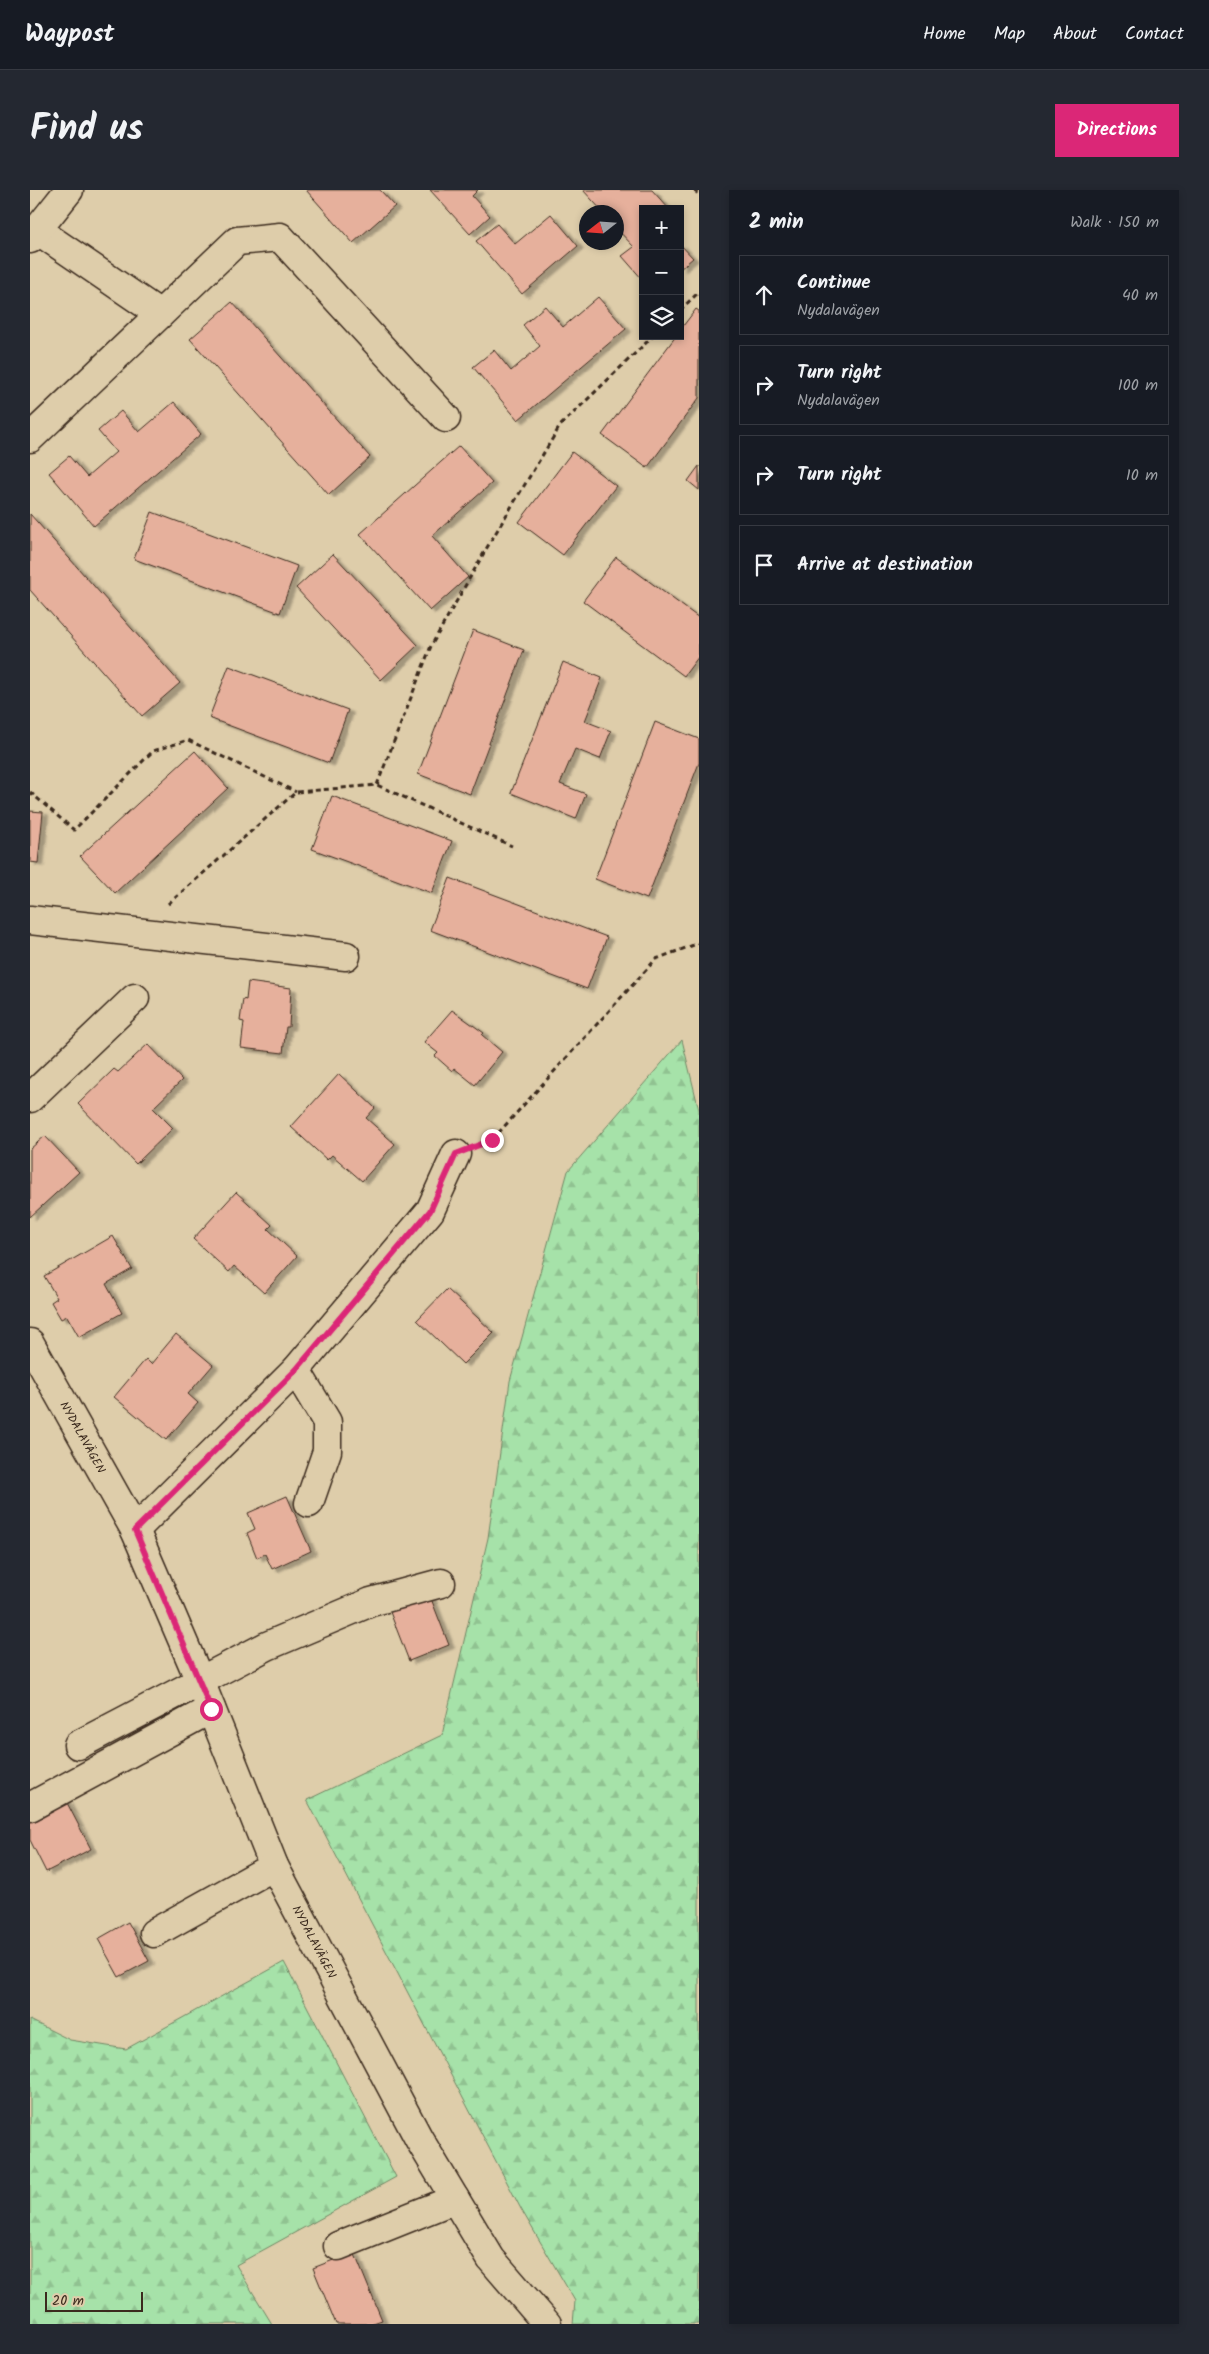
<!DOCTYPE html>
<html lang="en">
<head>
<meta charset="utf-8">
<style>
	body { margin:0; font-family:Kalam,sans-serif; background:#242831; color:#f1f3f6 }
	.controls { position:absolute; right:15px; top:15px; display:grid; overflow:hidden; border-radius:0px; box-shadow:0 2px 8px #0003 }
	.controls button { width:45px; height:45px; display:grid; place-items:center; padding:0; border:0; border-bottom:1px solid #363941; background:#171b24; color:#f1f3f6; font:25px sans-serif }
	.compass { position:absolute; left:549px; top:15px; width:45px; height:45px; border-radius:50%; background:#171b24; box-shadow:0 2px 8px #0003; rotate:253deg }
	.scale { position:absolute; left:15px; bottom:12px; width:98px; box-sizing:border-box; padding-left:5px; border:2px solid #3b2a1e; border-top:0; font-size:14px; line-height:18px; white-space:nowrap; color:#3b2a1e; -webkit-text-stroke:4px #decdaa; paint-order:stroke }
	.stop { position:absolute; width:15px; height:15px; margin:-11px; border:4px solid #db2777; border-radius:50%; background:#fff }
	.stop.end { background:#db2777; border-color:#fff; box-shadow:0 1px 5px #0008 }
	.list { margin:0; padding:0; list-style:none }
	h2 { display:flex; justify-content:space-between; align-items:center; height:65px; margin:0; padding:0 20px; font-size:21px }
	h2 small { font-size:16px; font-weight:400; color:#9ea1a6 }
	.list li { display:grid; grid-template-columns:32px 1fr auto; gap:15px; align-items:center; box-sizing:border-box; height:80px; margin:0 10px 10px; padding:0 10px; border:1px solid #363941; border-radius:0px }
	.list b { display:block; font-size:19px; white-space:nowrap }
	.list p { margin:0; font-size:16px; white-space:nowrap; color:#9ea1a6 }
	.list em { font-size:16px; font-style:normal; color:#9ea1a6 }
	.icon { flex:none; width:28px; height:28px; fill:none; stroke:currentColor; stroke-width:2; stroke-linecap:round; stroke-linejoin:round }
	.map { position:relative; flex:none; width:669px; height:2134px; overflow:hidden; border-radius:0px }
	header { display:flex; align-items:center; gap:30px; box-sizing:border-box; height:70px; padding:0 25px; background:#171b24; border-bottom:1px solid #363941 }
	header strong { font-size:24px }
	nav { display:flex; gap:28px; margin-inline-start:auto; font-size:18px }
	.intro { display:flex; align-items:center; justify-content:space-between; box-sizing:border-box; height:120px; padding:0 30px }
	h1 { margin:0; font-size:35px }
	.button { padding:12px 22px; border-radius:0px; background:#db2777; color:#fff; font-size:18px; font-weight:700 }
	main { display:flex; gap:30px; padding:0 30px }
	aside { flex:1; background:#171b24; border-radius:0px; box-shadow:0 2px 8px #0003 }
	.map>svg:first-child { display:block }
</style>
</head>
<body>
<header>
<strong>Waypost</strong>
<nav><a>Home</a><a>Map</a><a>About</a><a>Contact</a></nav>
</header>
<div class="intro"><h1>Find us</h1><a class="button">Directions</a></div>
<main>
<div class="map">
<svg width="669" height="2134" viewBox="0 0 669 2134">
	<defs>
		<pattern id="forest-firs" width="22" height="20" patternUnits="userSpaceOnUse" patternTransform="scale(1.25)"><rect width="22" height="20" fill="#a6e2a9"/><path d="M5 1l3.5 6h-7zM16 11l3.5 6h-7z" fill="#90c291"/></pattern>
		<filter id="shadow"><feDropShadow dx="5.5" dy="3" stdDeviation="1" flood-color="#0004"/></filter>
	</defs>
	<rect width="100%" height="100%" fill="#decdaa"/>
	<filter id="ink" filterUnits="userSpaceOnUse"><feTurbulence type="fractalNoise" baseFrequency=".02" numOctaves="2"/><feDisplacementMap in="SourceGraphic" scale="10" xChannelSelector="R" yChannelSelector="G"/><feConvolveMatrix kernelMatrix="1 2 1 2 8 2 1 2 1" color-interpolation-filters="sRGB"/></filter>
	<g filter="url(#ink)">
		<g fill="url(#forest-firs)" stroke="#708664">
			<polygon points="652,850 669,920 669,2134 543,2134 545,2111 491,2019 277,1610 412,1545 458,1348 480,1191 538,981"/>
			<polygon points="254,1772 366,1987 206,2075 242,2134 0,2134 0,1830 40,1850 96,1859"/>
		</g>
		<g fill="#e6b09c" stroke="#3b2a1e" filter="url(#shadow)">
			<polygon points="276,0 350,0 365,16 323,53"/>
			<polygon points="400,0 448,0 442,6 460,26 440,44"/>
			<polygon points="553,0 622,0 639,19 613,19 613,90 592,66 604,57 586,38 586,22 573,22"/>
			<polygon points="521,24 548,56 492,104 446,51 467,34 485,54"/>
			<polygon points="650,54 663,68 650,79"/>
			<polygon points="568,107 596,139 488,230 443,177 464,160 481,181 510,156 493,135 515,116 533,137"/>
			<polygon points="202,112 340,267 299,305 160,149"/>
			<polygon points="666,119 669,121 669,208 617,278 572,245 646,146 650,146 650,140"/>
			<polygon points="144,212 171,244 64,336 19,283 39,266 57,287 86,262 68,241 91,221 109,242"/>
			<polygon points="429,256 462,293 402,346 438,387 400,421 330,344"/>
			<polygon points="542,262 586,296 533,365 489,332"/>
			<polygon points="669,276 669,300 658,291"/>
			<polygon points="122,322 267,376 250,423 104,369"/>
			<polygon points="0,324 150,493 112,526 0,400"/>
			<polygon points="303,364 388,455 351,490 266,398"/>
			<polygon points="586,367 669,428 669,466 654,486 553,411"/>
			<polygon points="443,440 494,460 440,604 388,584"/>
			<polygon points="533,472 572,488 555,531 581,541 570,569 545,559 530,594 556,604 546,629 481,603"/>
			<polygon points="199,476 318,520 299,573 179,528"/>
			<polygon points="625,532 669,549 669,573 617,709 565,689"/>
			<polygon points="165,561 198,598 85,703 50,666"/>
			<polygon points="302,606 422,651 402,703 282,659"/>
			<polygon points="0,621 13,622 8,673 0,672"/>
			<polygon points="420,688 577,747 557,799 400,740"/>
			<polygon points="218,792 261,798 259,837 256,837 253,863 211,858 214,832 210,831 213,809 216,810"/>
			<polygon points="422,820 454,843 452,845 472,862 445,895 424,878 422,881 405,866 408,863 394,852"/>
			<polygon points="118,854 152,890 123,918 143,938 106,974 48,914 84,879 88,882"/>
			<polygon points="309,884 345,918 336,928 365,954 332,991 302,965 297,970 261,937"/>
			<polygon points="15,946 49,982 0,1027 0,959"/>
			<polygon points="206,1002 242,1035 238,1039 267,1066 234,1103 204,1076 199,1082 163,1049"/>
			<polygon points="83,1046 102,1079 76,1094 92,1123 49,1147 37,1126 31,1129 21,1112 27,1108 14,1086"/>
			<polygon points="417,1099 464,1143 433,1174 387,1130"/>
			<polygon points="146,1144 183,1175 158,1204 168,1213 136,1250 84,1207 116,1169 121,1174"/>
			<polygon points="257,1306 281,1361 242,1379 235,1364 227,1368 217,1343 225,1339 218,1323"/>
			<polygon points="400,1406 419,1455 379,1471 360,1422"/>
			<polygon points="35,1609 61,1659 16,1682 0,1650 0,1627"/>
			<polygon points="98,1732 119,1771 89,1787 68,1749"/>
			<polygon points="324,2062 352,2130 340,2134 306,2134 283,2078"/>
		</g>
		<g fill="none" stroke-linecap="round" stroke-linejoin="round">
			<g stroke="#3b2a1e" stroke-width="31">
				<g id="minor">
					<polyline points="7,40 130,124"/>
					<polyline points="0,49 39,0"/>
					<polyline points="0,248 207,51 250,47 416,228"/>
					<polyline points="0,730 316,766"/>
					<polyline points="0,908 105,808"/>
					<path id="s1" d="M0,1153L105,1340L170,1491L244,1676L389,1949L461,2069L517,2134"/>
					<polyline points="266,1180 297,1232 297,1261 279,1313"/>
					<polyline points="105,1340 266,1180 400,1021 426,964"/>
					<polyline points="48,1555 237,1456 341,1412 411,1393"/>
					<polyline points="0,1617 181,1519"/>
					<polyline points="124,1743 244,1676"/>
					<polyline points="308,2056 425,2009"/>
				</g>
			</g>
			<g stroke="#3b2a1e" stroke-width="3" stroke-dasharray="5 4" stroke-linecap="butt">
				<polyline points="664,0 669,5"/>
				<polyline points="650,120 669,102"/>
				<polyline points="347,595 401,456 459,354 530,236 623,146"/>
				<polyline points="0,602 44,640 123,561 158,550 266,602"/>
				<polyline points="138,714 266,602 347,595 482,656"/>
				<polyline points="454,953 462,950 626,769 669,753"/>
			</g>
			<use href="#minor" stroke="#decdaa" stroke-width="28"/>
		</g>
	</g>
	<g fill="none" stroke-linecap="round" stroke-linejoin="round" filter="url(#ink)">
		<polyline stroke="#db2777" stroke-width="6" points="181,1519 105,1340 266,1180 400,1021 426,964 462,950"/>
	</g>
	<g text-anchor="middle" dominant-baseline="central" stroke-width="4.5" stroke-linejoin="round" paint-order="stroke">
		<g font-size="12" fill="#3b2a1e" stroke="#decdaa">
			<text stroke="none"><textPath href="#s1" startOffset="108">NYDALAVÄGEN</textPath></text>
			<text stroke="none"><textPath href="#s1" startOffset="664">NYDALAVÄGEN</textPath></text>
		</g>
	</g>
</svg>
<div class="controls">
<button>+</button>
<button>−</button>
<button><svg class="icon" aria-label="layers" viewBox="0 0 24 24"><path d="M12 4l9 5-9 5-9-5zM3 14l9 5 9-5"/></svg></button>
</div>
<svg class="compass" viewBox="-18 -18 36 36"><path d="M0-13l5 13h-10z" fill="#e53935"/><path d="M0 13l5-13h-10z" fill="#9ea1a6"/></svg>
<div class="scale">20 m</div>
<div class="stop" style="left:181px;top:1519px"></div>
<div class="stop end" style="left:462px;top:950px"></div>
</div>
<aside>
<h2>2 min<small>Walk · 150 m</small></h2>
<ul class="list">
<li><svg class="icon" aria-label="ahead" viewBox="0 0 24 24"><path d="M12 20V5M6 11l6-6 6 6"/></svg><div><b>Continue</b><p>Nydalavägen</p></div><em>40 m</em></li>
<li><svg class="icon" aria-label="right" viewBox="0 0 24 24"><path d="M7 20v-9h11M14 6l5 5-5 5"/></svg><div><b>Turn right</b><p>Nydalavägen</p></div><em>100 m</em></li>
<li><svg class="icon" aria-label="right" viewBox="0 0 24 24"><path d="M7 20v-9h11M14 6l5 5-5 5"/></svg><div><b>Turn right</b></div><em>10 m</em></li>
<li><svg class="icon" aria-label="arrive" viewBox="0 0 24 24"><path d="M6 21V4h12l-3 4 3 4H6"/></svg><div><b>Arrive at destination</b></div></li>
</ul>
</aside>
</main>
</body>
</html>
